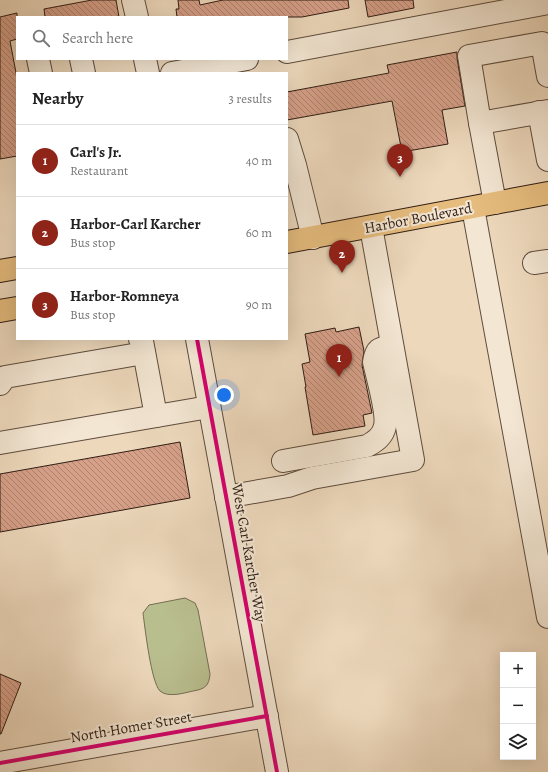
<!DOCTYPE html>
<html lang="en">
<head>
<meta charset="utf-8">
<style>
	body { margin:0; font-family:Alegreya,serif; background:#f2f2f2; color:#222 }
	.controls { position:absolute; right:12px; bottom:12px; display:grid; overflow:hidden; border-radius:0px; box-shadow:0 4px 16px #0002 }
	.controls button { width:36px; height:36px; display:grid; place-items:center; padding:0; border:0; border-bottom:1px solid #e0e0e0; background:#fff; color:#222; font:20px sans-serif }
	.you { position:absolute; left:224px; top:395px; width:14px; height:14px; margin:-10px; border:3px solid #fff; border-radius:50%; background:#1a73e8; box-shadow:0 0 0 6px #1a73e833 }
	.badge { display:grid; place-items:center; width:26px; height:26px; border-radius:50%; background:#8f2418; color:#fff; font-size:13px; font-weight:700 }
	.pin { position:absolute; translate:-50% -33px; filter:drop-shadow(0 1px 2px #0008) }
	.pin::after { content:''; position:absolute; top:21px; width:14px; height:12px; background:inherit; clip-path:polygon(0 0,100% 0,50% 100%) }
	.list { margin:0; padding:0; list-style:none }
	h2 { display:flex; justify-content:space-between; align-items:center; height:52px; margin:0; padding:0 16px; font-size:17px }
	h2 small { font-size:13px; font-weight:400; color:#767676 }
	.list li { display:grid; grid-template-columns:26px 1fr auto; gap:12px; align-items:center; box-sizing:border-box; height:72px; padding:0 16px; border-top:1px solid #e0e0e0 }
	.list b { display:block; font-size:15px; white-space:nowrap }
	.list p { margin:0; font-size:13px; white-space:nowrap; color:#767676 }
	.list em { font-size:13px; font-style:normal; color:#767676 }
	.icon { flex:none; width:22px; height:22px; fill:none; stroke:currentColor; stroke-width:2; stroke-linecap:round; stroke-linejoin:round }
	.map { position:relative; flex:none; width:548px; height:772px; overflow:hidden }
	.search { position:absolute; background:#fff; box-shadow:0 4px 16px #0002; left:16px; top:16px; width:272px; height:44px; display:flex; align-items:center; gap:10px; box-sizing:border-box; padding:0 14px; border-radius:0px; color:#767676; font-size:15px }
	.panel { position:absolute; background:#fff; box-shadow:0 4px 16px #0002; left:16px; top:72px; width:272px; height:268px; border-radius:0px }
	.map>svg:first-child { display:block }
</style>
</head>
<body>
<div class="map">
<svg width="548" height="772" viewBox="0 0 548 772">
	<defs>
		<pattern id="building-back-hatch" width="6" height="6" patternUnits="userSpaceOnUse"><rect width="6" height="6" fill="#d6a089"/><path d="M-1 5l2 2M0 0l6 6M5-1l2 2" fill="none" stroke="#ae826f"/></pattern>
	</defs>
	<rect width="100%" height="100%" fill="#edd8bc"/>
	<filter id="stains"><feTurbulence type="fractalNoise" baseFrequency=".005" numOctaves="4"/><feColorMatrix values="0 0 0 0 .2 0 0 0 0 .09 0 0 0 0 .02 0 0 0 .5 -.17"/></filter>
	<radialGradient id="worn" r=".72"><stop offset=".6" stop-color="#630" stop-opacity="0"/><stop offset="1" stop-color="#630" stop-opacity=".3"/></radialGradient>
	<path fill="#b9be8f" stroke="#746e51" d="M185,598L195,603L198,610L210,674C209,686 205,689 193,691C184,693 168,698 160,691C151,682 145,628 143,613L149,605Z"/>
	<g fill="url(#building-back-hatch)" stroke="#2f1d13">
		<polygon points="92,0 116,0 119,17 45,17 44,9"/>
		<polygon points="178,0 199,0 200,5 223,0 348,0 349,8 302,17 177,17 176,9 179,9"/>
		<polygon points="365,0 413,0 414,8 368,17"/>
		<polygon points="17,13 17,39 10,41 17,78 17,156 0,159 0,17"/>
		<polygon points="457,52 457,58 465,106 442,110 448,144 402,152 392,101 287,120 287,92 389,73 387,65"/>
		<polygon points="359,327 364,351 362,365 372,413 363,415 365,426 313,435 305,387 306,387 302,364 310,362 305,334 335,328 336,332"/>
		<polygon points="180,442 190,498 0,532 0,474"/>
		<polygon points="0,674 21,683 1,734 0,734"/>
	</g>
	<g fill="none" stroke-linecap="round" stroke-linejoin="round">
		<g stroke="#5e4c3d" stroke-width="24">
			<g id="minor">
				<polyline points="133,0 137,17"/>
				<polyline points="287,52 548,3"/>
				<polyline points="38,59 41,73"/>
				<polyline points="81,59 84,73"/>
				<polyline points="145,59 148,73"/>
				<polyline points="172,73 247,59"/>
				<polyline points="539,112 548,160"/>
				<polyline points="480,123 469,56 542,43 548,76"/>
				<polyline points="287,139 295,165 313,238"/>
				<polyline points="495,203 480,123 548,111"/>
				<polyline points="473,208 548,617"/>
				<polyline points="534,263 548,261"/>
				<polyline points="140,339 142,341 156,416"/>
				<polyline points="197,339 277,772"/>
				<polyline points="0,384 5,377 144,353"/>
				<polyline points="0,443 209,407"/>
				<path d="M283,461L367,446C376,441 383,436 385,426C388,413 377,376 374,362C376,348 380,348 392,346"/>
				<polyline points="226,497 288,486 312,478 413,460 371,227"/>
				<polyline points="0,763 267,716"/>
			</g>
		</g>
		<g stroke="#2f1d13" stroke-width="24">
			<g id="major">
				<polyline points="287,242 548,193"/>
				<polyline points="0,271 17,268"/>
				<polyline points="0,311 17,308"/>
			</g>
		</g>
		<use href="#minor" stroke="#f3e6d3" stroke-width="22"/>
		<use href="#major" stroke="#e6bc7e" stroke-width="22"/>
		<g stroke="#f3e6d3" stroke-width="6">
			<g id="cycleway">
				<polyline points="197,339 277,772"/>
				<polyline points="0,763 267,716"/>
			</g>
		</g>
		<use href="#cycleway" stroke="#d6006c" stroke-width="4"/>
	</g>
	<g text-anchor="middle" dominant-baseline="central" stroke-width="4" stroke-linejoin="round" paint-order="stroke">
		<g font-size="15" fill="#2f1d13" stroke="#f3e6d3">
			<text transform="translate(418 218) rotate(-11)">Harbor Boulevard</text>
			<text transform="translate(249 553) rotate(80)">West Carl Karcher Way</text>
			<text transform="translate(131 727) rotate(-10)">North Homer Street</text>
		</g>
	</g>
	<rect width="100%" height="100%" filter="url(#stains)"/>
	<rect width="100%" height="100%" fill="url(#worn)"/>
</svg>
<div class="controls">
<button>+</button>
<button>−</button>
<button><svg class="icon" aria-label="layers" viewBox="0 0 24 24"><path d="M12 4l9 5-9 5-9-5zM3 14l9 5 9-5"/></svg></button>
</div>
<div class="you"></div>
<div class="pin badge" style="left:339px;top:377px">1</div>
<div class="pin badge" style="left:342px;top:273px">2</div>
<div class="pin badge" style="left:400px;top:177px">3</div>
<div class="search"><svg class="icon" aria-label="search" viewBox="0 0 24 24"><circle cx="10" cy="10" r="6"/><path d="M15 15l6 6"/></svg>Search here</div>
<section class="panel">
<h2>Nearby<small>3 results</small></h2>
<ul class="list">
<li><span class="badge">1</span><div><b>Carl's Jr.</b><p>Restaurant</p></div><em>40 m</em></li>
<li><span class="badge">2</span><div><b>Harbor-Carl Karcher</b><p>Bus stop</p></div><em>60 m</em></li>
<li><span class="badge">3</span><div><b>Harbor-Romneya</b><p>Bus stop</p></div><em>90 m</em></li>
</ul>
</section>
</div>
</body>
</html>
